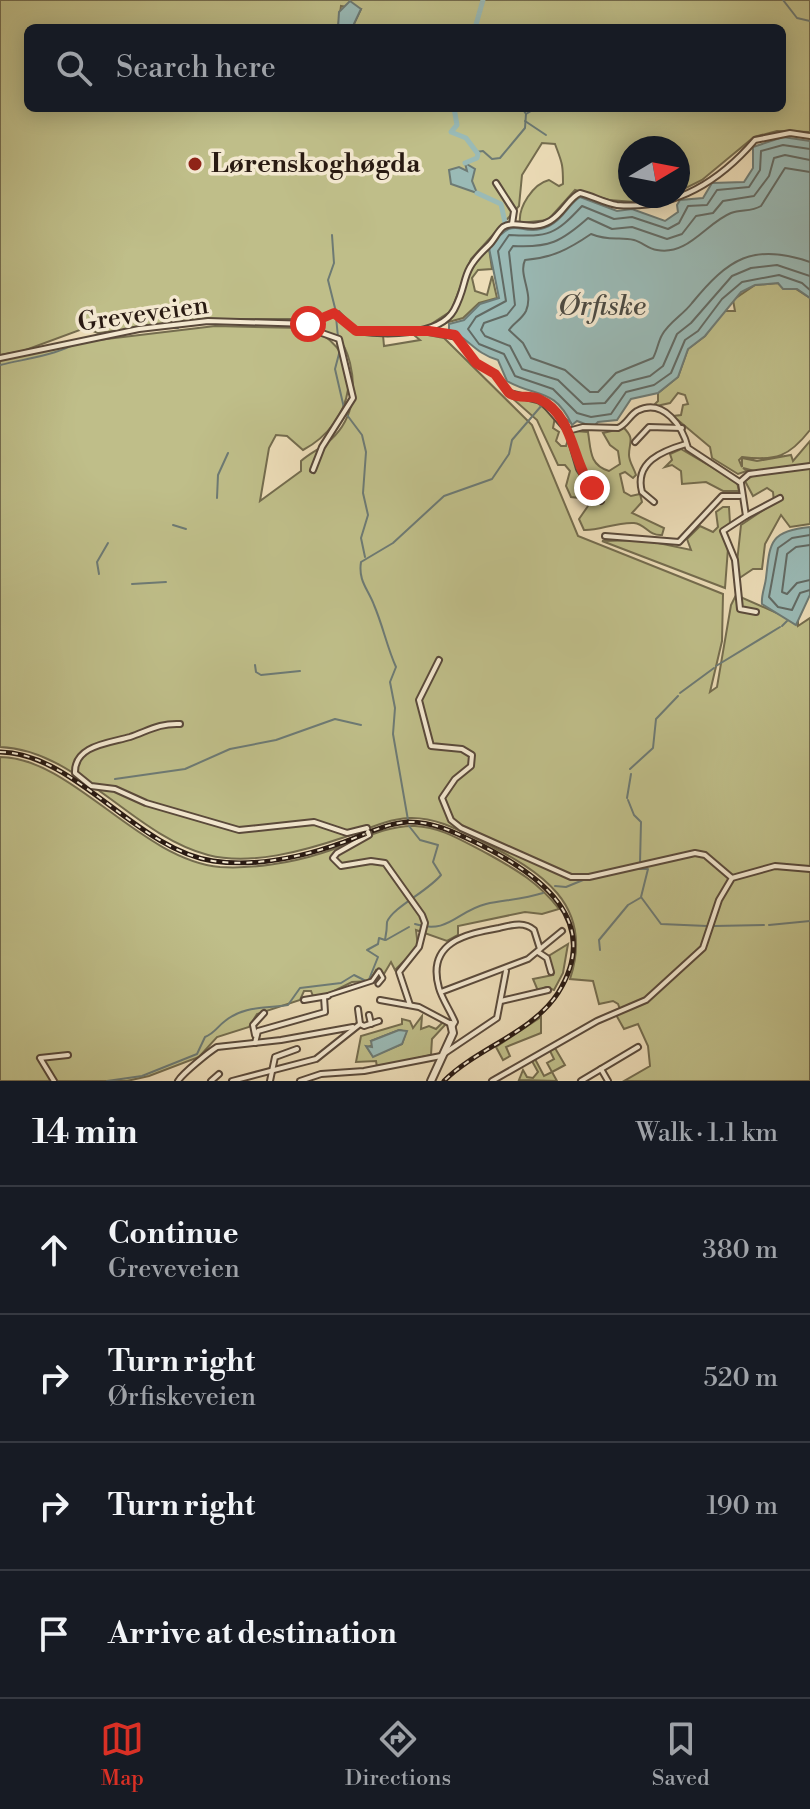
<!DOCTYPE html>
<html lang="en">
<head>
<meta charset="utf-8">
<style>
	body { margin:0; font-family:"Libre Bodoni",serif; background:#242831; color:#f1f3f6 }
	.compass { position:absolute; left:618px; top:136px; width:72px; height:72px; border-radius:50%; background:#171b24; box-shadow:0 4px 20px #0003; rotate:80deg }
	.stop { position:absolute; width:24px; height:24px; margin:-18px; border:6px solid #d93025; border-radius:50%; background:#fff }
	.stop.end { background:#d93025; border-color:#fff; box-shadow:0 2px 8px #0008 }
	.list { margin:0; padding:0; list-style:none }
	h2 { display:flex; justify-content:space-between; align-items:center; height:104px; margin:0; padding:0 32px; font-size:34px }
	h2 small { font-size:26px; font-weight:400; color:#9ea1a6 }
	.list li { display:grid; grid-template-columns:52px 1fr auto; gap:24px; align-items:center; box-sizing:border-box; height:128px; padding:0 32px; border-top:2px solid #363941 }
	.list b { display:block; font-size:30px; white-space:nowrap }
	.list p { margin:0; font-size:26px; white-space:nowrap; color:#9ea1a6 }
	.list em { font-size:26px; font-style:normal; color:#9ea1a6 }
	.icon { flex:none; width:44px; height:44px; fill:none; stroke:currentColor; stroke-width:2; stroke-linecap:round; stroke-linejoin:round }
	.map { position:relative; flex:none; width:810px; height:1081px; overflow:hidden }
	.search { position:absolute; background:#171b24; box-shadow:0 4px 20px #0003; left:24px; right:24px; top:24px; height:88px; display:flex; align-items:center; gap:20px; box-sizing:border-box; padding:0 28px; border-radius:12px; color:#9ea1a6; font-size:30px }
	.sheet { height:616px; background:#171b24 }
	nav { display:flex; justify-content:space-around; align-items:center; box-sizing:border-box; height:112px; border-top:2px solid #363941; background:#171b24; font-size:22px; color:#9ea1a6 }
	nav a { display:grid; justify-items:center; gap:4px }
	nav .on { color:#d93025 }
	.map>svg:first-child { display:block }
</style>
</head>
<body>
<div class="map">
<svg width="810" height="1081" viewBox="0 0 810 1081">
	<rect width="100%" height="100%" fill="#ecdcb7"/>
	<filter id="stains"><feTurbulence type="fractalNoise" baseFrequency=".0025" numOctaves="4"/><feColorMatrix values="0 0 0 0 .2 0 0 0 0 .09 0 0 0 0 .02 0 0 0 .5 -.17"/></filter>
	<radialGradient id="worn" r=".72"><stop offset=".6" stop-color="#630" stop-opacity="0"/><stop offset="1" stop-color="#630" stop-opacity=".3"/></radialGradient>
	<g fill="#bfbe89" stroke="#746c4e" stroke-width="2" fill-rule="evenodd">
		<path d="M0,0H810V132L777,131L754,137L702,180L678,192V148H630V196H670L647,203L609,200L575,190L548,220L520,223C518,207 533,184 549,180L559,186L563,184C563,163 562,163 555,144L542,143L522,175L519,206L471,259L451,311L425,328L364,331L355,328L339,311L307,319H212L98,333L85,328L23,351L0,355ZM341,6L361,9L352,28H782V108H28V28H338Z"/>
		<polygon points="489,248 492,269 478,270 472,278 475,291 487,295 492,276 497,298 479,303 463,318 445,323 444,320 455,311 471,264"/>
		<path d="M778,283L784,289H796L810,298V430C789,457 776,461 742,457L739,460L742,467V458L757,461L791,455L793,461L810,441V524L790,527L781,515L765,544L762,569H753L735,581L741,525L774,503L773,492L767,488L753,496L745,481L758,472L743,468L747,471L738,474L712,458L710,447L673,416L681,415L683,405L688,404L685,395L678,393L670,403L652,407L658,401V393L678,377L688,349L705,336L723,311H735L733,300L755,285Z"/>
		<path d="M334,314L358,334L383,335L384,346L420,340L414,335L417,333L444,338L532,425L578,536L723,594L722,641L710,692L717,687L731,605L736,595L786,617L795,624L798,622V626L810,618V1081H624L650,1066L648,1046L638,1024L624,1029L615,1013L621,1012L618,1004L613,1001L599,1004L593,981L570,979C595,904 540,871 483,842C459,830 436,817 409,818C387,819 365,830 345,837C304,851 250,866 208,855C132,835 78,750 0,747V360L73,343L215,326L302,328ZM312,329C336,334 344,338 350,363C357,392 353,422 327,443C318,450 310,453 301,461V471L260,501L269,448L276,435L287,436L303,450C353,424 370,355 312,329Z"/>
		<path d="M512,398L535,401L555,417L553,428L559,432L556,441L561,446H566L569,435L575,431L588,432C591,450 589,465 609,471L620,464L618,451L610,445L603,433L624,428C635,439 629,442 629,455C629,462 634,468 636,475L633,478L625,472L620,474L624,492L631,496L640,494L642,502L632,513L664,528L662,535C648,536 646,524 634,523C616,522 598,531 584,530L579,519L588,506V499L571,497L566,486L570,471L565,465H558L537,420Z"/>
		<polygon points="681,449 737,482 739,491 723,491 706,482 682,484 681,471 672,465 665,467 672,460 670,454"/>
		<polygon points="723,507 729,507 730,523 721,531 728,548 725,588 602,541 644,540 691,550 687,539 700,526 713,532 718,527 716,512"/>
		<path d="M0,757C71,757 141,860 220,867C252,869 291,863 322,853C352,844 383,825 415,826C442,827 464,842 488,854C517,870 539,883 559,909L542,914L525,912L458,926V935L447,941L416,930L418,947L395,970L391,962L384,974L376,970L370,981L352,982L326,995L313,996L311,991H304L300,1000L257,1014L249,1027L217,1037L199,1057L149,1076L127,1081H0Z"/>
		<polygon points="568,944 563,973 554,990 546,987 538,991 533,979 553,975 547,957"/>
		<path d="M422,1016L421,1029L429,1026L436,1029L443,1022L446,1024L432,1039L431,1055L377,1067L376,1061L356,1062L361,1036L402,1024V1019L410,1021L413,1028ZM399,1030L406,1032L402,1044L373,1056L367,1047L374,1045L371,1041Z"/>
		<polygon points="541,1017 541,1033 506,1047 510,1056 503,1060 496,1047"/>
		<polygon points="555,1048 565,1065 552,1072 557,1081 519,1080 523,1070 527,1077 533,1078 538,1072 532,1061 535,1059 544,1076 552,1072 547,1063 554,1059 550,1051"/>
	</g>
	<g fill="#9abab6" stroke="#6d7a74" stroke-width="2">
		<polygon points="350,1 361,9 352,28 338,28 339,12"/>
		<path d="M783,137L810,141V298L797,289H783L778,283L755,285L741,292L705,336L688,349L678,377L658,393L631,399L617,420L598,422L593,427L577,421L572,425C554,387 537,398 507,381L498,360C474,353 469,338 449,330V324L464,320L480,304L499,298L489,248C518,210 517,240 549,226C564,219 569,203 580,197L617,211L632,209L665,221L678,212L677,205L680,200L703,198L712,183L744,182L753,168V147Z"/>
		<polygon points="465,163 475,169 472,181 477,193 451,184 449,170 459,167 467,171"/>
		<path d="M810,527V595L796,625L762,604C761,595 765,587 766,578C770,543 769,531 810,527Z"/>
		<polygon points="399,1030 407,1031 402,1044 373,1057 366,1046 372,1047 371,1041"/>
	</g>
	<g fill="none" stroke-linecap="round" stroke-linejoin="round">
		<g stroke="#626a64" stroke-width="2">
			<path d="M810,149L783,145L761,151L760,170L749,187L717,190L707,205L688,206L679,223L668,229L632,217L614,219L582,206C555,235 549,237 509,235L498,251L506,301L476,317L468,329L479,344L504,354L515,376L553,389L577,413L591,417L611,414L626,392L654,385L671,373L685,340L698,331L722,299L742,282L779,275L802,283L810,290"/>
			<path d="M810,160L785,155L774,158L769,176L754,196L723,201L713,213L696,216L682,234L667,239L632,227L612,229L588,218C561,242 549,248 513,246L509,252L515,305L507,315L484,323L481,330L485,336L510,346L522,369L558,380L583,404L605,403L622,383L650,376L663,366L677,334L691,323L732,276L751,268L777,265L810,276"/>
			<path d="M810,172L785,168L761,206C751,212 741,209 731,213C706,223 688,256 657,250C648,249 642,242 634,240C619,236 611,242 591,234C569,249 552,258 525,260C518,275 534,293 526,311C522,319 514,323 509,330L523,343L531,358L565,370L590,392H598L616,373L653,358C657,351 658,342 662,335C669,322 683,315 692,303C728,259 753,242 810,262"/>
			<polyline points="810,535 792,538 778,548 769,597 778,607 792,610 800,593 810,590"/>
			<polyline points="810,545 796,547 787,554 782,592 787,594 797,583 810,580"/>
		</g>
		<g stroke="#6d7a74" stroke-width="2">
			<polyline points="783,0 797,18 810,21"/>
			<polyline points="522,108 526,114 536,108"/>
			<polyline points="525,121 546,135"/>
			<polyline points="476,152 483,151 492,159 500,158 525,128 526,114"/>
			<polyline points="332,235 334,263 328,280 336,312"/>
			<polyline points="336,317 338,337"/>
			<polyline points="160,328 178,328"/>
			<polyline points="338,341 340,350 335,369 344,408"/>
			<path d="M0,365C34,357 59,355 86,338"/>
			<polyline points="548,404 571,423"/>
			<polyline points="347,415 362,435 366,452 363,493 368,515 361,538 365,557"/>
			<polyline points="217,498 218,475 228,453"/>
			<polyline points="173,525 186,529"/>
			<polyline points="99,574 97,562 108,543"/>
			<polyline points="132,584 166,582"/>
			<polyline points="782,626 787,621"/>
			<polyline points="255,665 256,672 261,675 300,671"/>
			<polyline points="716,666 780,627"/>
			<polyline points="680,693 714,668"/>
			<polyline points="630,769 653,748 656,719 678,696"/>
			<polyline points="115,779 185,769 230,749 276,740 335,719 361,725"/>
			<polyline points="627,798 631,774"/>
			<polyline points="628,800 634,815 641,822 640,863"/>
			<path d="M408,820L393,734L395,708L390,682L396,667C387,647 383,626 374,605C368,589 358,581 361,562L393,543L444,496L492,479L509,454L512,440L542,405"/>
			<polyline points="633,869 648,869 641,897 661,924 707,926"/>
			<polyline points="555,886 566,887 588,878"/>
			<path d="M415,924C448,935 457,911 486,904C505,900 524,899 543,893"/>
			<polyline points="769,925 810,921"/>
			<polyline points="714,926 764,925"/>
			<polyline points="386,940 409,927"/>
			<polyline points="600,950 599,940 628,905 640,898"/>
			<path d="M107,1081L142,1076L197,1054L205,1037C215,1033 217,1027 225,1021C245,1005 266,1009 288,1005L300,988L341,983L354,975L368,982L378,957L367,950L378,944L379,938L385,940C386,935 387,924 387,922C393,907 427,892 441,875L433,862L438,845L420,840L409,826"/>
		</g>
		<g stroke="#9abab6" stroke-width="5">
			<polyline points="475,28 483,0"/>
			<polyline points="454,108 457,125 451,132 466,138 478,154 477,158 465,163"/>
			<polyline points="477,193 501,204 506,227"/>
		</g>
		<g stroke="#5a4a3b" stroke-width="7">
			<polyline id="pedestrian" points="329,995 372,981 379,971 383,978 378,984"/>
		</g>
		<g stroke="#5a4a3b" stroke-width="8">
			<g id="minor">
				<polyline points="496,183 514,211 512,224"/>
				<polyline points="299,325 339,339 353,398 322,447 313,470"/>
				<path d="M429,331L457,337L476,363L495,374L509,393L542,401L568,431L583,427L618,428C627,424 629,416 637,411C664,397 683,428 688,448L741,483L746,516L723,531L735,560L740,609L756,612"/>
				<path d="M0,358L139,329L208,321L310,324L334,313L356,331C383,335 439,337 454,310C470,280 458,274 488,246C494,241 497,232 503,227C517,219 532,232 550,221C564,213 569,197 580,193C593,196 604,203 617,205C673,210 719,182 755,140L790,133L810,136"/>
				<polyline points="568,431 579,469 601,501"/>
				<polyline points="635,442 649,427 682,428"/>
				<polyline points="740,482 749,474 810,466"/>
				<path d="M654,502L642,492C634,462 662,451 686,444"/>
				<polyline points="746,516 780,498"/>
				<polyline points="605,536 679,542 722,496 740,496"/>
				<polyline points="439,660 419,700 431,746 462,749 472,755 471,766 455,779 442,798 451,820 461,828 571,877 589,877 695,853 705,855 732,878"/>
				<path d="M180,724C159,723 148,731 130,737C110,743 74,745 75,773L91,786L115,789L146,803L239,830L314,822L347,833L367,828L368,832"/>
				<polyline points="369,835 337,853 333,858 341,866 371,861 385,863 422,915 425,923 419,947 399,972 410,1005"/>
				<polyline points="540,949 562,931"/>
				<polyline points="538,952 547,958 551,972"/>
				<path d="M441,992L528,959L540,949L534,930C524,921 512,925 499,928C466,934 426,942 439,988C442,999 450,1010 455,1022L452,1027"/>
				<polyline points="304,1000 328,996"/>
				<polyline points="380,1000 419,1007 451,1024"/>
				<polyline points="501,1001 548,990"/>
				<polyline points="369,1015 371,1024"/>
				<polyline points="360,1024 364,1026 379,1021"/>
				<polyline points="255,1035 253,1025 264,1013"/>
				<polyline points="255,1043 258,1031 325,1012 324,997"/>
				<polyline points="445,1053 497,1018 506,971"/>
				<polyline points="601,1069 608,1081"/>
				<polyline points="54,1081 40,1058 68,1055"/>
				<path d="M178,1081C183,1073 209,1052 217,1047L281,1040L353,1027"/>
				<polyline points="211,1081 219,1074"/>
				<polyline points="232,1081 316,1059 360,1024 358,1009"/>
				<polyline points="270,1081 275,1057 297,1049"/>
				<polyline points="300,1081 321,1074 364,1071 441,1056"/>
				<polyline points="492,1081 597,1021 646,1000 703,948 719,900 732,878 775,866 810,869"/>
				<polyline points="581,1081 638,1047"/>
			</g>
		</g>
		<g stroke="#5a4a3b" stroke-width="10">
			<polyline id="tertiary" points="431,1081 453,1033 451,1024"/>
		</g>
		<use href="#pedestrian" stroke="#f3e8d0" stroke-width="3"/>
		<use href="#minor" stroke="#f3e8d0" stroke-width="4"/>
		<use href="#tertiary" stroke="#f3e8d0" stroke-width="6"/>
		<g stroke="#291a12" stroke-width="5">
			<path id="rail" d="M0,752C75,753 136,849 213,861C255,867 303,857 344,842C364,835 384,824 407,822C434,821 458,834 481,845C538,874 604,920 558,993C532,1033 477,1048 444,1081"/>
		</g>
		<use href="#rail" stroke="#f3e8d0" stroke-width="2" stroke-dasharray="6" stroke-linecap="butt"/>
		<g stroke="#5a4a3b" stroke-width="8" stroke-linecap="butt">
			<polyline id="minor-bridge" points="368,832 369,835"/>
		</g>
		<use href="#minor-bridge" stroke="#f3e8d0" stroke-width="4"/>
	</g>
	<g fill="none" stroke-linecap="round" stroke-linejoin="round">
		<path stroke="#d93025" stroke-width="10" d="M308,324L334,313L356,331H429L455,335L476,363L495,374L509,393C519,400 529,394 539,399C574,415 572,462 592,488"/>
	</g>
	<circle fill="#8f2418" stroke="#f3e8d0" stroke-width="3" cx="195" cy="164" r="8"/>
	<g text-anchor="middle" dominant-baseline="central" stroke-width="7" stroke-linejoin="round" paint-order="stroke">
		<g font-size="26" font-weight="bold" fill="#291a12" stroke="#f3e8d0" text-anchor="start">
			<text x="211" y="164">Lørenskoghøgda</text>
		</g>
		<g font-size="26" fill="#291a12" stroke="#f3e8d0">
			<text transform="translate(143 314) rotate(-8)">Greveveien</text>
		</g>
		<g font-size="28" font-style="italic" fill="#4b4a43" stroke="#f3e8d0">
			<text x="602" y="306">Ørfiske</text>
		</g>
	</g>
	<rect width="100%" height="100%" filter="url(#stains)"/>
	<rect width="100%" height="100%" fill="url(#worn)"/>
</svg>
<svg class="compass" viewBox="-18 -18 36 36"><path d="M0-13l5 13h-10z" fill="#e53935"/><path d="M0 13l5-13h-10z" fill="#9ea1a6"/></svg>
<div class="stop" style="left:308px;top:324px"></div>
<div class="stop end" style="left:592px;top:488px"></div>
<div class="search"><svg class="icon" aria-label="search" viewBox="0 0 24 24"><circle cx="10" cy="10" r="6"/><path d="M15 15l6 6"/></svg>Search here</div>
</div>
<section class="sheet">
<h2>14 min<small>Walk · 1.1 km</small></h2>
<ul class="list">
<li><svg class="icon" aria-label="ahead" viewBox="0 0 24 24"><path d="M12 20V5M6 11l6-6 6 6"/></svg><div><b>Continue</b><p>Greveveien</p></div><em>380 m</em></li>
<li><svg class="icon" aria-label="right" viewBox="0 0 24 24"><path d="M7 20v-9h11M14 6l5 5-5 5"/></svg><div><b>Turn right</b><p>Ørfiskeveien</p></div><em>520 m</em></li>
<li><svg class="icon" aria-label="right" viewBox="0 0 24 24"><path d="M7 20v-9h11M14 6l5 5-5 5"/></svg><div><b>Turn right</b></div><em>190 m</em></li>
<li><svg class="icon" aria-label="arrive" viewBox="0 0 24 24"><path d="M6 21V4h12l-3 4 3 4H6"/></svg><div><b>Arrive at destination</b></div></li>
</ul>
</section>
<nav>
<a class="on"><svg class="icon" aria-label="map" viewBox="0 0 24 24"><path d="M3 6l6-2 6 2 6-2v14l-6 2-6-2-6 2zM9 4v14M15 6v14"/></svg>Map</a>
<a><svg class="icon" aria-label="directions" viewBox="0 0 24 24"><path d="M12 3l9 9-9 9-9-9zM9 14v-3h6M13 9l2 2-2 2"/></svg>Directions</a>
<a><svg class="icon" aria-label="saved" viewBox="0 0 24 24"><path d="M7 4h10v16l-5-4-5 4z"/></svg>Saved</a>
</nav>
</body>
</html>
